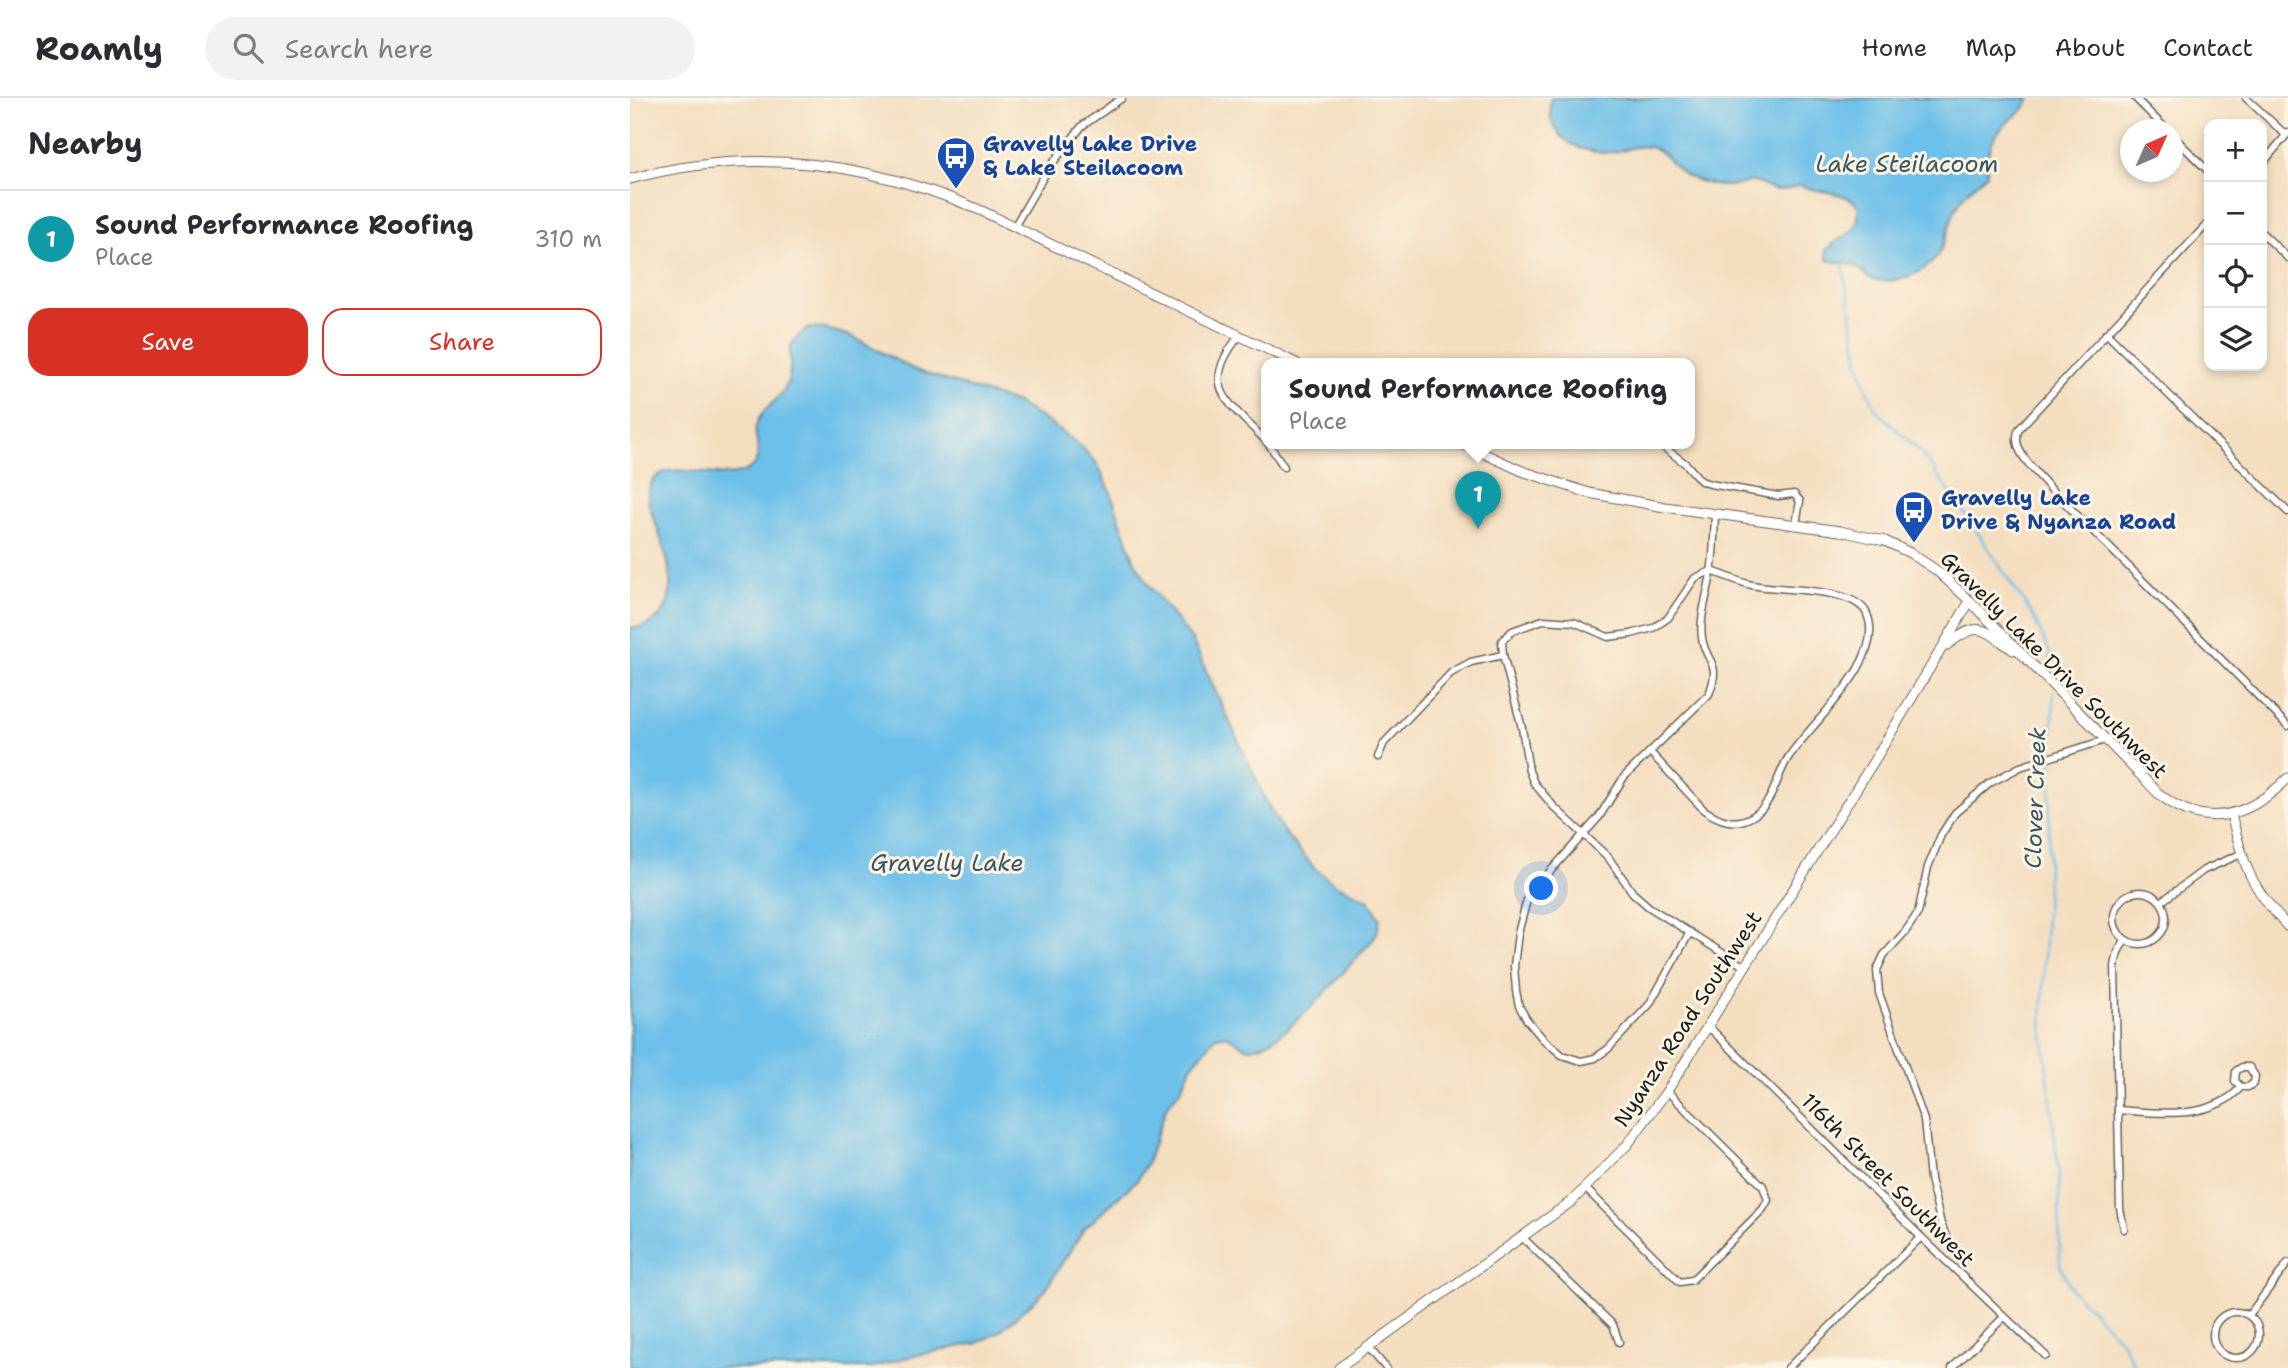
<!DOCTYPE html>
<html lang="en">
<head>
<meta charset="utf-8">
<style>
	body { margin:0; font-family:"Shantell Sans",sans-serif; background:#f2f2f3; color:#2b2b33 }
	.controls { position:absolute; right:21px; top:21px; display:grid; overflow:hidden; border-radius:14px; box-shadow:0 4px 10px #0003 }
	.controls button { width:63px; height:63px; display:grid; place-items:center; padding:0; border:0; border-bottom:2px solid #e1e1e2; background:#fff; color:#2b2b33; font:35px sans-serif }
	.compass { position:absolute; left:1490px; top:21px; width:63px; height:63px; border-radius:50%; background:#fff; box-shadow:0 4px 10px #0003; rotate:45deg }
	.you { position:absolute; left:912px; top:791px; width:24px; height:24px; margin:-18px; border:5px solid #fff; border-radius:50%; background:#1a73e8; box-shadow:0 0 0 10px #1a73e833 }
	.badge { display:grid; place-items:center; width:46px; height:46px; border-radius:50%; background:#d93025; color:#fff; font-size:23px; font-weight:700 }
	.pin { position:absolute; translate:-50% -58px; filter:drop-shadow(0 2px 4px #0008) }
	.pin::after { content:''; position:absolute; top:37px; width:24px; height:21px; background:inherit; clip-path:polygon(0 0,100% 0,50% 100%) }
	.popup { position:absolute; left:631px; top:260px; width:434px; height:91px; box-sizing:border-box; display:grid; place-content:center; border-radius:14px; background:#fff; filter:drop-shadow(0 2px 5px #0005); font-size:23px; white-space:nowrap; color:#7c7c81 }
	.popup b { font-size:26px; color:#2b2b33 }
	.popup::after { content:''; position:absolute; left:50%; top:100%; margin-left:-14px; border:14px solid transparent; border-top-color:#fff }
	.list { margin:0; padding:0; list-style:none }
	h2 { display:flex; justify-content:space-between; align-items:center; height:91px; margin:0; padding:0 28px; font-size:30px }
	h2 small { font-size:23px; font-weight:400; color:#7c7c81 }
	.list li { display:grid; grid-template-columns:46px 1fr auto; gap:21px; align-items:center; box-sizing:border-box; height:98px; padding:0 28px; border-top:2px solid #e1e1e2 }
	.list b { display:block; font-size:26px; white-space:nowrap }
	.list p { margin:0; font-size:23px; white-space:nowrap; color:#7c7c81 }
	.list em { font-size:23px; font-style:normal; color:#7c7c81 }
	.actions { display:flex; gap:14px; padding:21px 28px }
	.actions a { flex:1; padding:16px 0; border:2px solid #d93025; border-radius:21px; text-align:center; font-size:24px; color:#d93025 }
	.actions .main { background:#d93025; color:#fff }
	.icon { flex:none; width:38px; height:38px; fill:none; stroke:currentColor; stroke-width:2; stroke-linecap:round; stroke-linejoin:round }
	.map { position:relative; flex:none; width:1658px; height:1270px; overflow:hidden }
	header { display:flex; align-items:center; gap:42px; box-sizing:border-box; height:98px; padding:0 35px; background:#fff; border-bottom:2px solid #e1e1e2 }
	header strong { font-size:33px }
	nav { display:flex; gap:38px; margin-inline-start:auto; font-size:24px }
	.search { width:490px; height:63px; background:#f2f2f3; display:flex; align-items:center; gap:18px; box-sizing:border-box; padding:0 24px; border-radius:38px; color:#7c7c81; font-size:26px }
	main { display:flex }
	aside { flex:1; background:#fff }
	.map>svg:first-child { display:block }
</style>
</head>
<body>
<header>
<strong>Roamly</strong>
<div class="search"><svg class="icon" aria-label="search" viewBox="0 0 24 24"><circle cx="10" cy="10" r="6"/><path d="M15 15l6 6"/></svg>Search here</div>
<nav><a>Home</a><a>Map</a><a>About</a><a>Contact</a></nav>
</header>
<main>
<aside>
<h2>Nearby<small></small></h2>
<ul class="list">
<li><span class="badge" style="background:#0f9aa8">1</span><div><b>Sound Performance Roofing</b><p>Place</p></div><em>310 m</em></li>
</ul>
<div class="actions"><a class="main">Save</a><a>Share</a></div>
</aside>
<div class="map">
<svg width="1658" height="1270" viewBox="0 0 1658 1270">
	<rect width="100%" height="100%" fill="#fcf5e5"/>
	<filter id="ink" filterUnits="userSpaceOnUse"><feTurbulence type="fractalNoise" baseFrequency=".0143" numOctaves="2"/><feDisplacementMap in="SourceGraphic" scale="14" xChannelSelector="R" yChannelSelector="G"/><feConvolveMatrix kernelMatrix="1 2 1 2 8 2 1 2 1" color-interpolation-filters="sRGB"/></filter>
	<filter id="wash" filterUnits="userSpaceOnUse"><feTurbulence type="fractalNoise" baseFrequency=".00686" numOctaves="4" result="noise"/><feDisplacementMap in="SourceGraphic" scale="28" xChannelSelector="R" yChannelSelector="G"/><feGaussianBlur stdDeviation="1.57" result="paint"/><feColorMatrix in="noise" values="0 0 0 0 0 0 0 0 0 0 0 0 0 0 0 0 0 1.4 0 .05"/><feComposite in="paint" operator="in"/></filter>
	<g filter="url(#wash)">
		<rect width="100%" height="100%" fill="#f4dec0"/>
		<g fill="#6dc0e9" stroke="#446e82" stroke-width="2">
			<path d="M921,0H1400C1396,11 1390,14 1381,21C1362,37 1356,51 1357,76C1351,82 1343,88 1337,94C1310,123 1326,163 1277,179C1267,182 1255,184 1245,182C1236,180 1232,170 1223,167C1215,165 1205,164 1197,162L1196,152C1201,149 1205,144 1210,141C1227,131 1229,128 1228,108C1211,90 1190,97 1170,87C1159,91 1150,94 1139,90C1134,88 1130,85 1124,84C1119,83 1114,85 1109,87C1091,90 1073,86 1057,78C1043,71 1035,51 1019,49C1006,46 994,53 982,54C949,58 913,36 921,0Z"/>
			<path d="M179,230L196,231L221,238L285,272L387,305L418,324L447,345L466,364L479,390L505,464L519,487L562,542L638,707L653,733L685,771L705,786L738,801L750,820L747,835L741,844C716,869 656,948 620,950C612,950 603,941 597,937L586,939L562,967L551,991L536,1010L517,1065L508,1081L454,1131L413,1195L369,1234L348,1245L282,1258L240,1270H0V529C9,531 18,527 25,522C52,503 37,457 28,432C24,419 15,404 19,391C32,348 102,397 125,365C133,353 123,340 126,328C131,309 151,303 157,286C168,258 146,252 179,230Z"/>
		</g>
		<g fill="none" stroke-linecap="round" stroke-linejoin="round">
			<g stroke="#6dc0e9" stroke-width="2.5">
				<polyline points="1213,166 1229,265 1236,290 1247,313 1291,354 1336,417 1403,518 1419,553 1422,581"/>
				<polyline points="1424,595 1412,928 1429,1077 1430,1168 1442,1192 1490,1241 1506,1270"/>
			</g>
		</g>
	</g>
	<g filter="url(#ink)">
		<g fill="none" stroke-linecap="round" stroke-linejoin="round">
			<g stroke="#686055" stroke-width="9">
				<g id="street">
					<polyline points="1505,0 1537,32"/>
					<polyline points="1616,0 1656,37"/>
					<polyline points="1542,37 1579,74"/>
					<polyline points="1632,66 1658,35"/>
					<path d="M1579,124L1389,331C1379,352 1407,374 1419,389L1658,628"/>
					<polyline points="384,129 418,71 452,28 492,0"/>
					<polyline points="1632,135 1658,160"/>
					<polyline points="1476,235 1658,414"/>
					<path d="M610,237C567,289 599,304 636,343"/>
					<polyline points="638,345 654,369"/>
					<polyline points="1028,345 1056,366 1071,383 1080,386 1148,398 1164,396 1170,403 1166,426"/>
					<path d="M1020,654L1074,712C1089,722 1105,729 1123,718C1144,705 1146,679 1158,660C1180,625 1257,563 1237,516C1225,488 1149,493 1122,487C1108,484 1095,477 1081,473L1065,480L1038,520L1023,530L1001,536L978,539L944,524L913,522L882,533L872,543L873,557L892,630L899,673L904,685L924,709L978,759L1003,795L1019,809L1115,869"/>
					<polyline points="748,659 754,645 821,575 841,564 873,557"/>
					<circle cx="1510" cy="820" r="26"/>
					<polyline points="1531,804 1574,772 1611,756"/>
					<path d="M1060,834L1019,907L978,951L965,960L951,963L932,957L913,941L897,922L889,908L886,893L884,868L888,835L898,798L969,719L994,679L1079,596C1092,563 1076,566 1072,540C1069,519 1078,496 1081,475C1084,456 1084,436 1085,416"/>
					<polyline points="1078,928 1291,1139 1416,1258"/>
					<path d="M1488,1012C1529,1015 1581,1023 1611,989H1618L1624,985L1625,978L1619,969H1612L1606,973L1605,983L1611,989"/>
					<polyline points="956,1091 1050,1184 1062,1182 1133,1111 1138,1102 1133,1088 1037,993"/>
					<polyline points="1494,1131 1490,1110 1485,868 1488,854 1495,842"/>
					<polyline points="892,1139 983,1227 989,1244"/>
					<polyline points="1319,1145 1311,1126 1300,1081 1294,1022 1249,895 1247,872 1254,857 1275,834 1288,815 1298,769 1311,737 1325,715 1360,685 1390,669 1475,642"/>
					<circle cx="1606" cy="1237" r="23"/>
					<polyline points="1619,1217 1658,1165"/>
					<polyline points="738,1249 756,1270"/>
					<polyline points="1158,1270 1291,1139"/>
					<polyline points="1322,1270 1373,1220"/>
				</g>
			</g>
			<g stroke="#686055" stroke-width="11">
				<g id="secondary">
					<path d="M0,81C122,48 238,63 352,113L666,265"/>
					<path d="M831,345L892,373L959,395L1035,409L1210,433L1255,443L1280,455L1306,472L1340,503L1528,695C1574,733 1618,720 1658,680"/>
					<path d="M1317,547C1350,521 1353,531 1383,552"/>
					<path d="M1601,716C1614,769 1620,788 1658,829"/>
					<polyline points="709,1270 942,1103 997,1047 1037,993 1247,658 1340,503"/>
				</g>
			</g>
			<use href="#street" stroke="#fff" stroke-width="6"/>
			<use href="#secondary" stroke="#fff" stroke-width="9"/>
		</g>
	</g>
	<defs>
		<g id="bus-pin" transform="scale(2.0125)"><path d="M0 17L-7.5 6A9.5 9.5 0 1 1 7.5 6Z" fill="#1a4fb4" stroke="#fcf5e5"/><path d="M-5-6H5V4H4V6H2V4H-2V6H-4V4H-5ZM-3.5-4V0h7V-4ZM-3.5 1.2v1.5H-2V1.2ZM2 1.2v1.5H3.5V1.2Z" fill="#fff"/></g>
	</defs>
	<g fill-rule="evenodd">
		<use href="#bus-pin" x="326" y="58"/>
		<use href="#bus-pin" x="1284" y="412"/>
	</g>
	<g text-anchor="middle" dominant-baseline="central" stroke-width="6" stroke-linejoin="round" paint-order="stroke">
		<g font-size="21" font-weight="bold" fill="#164399" stroke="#fcf5e5" text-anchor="start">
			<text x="353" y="46">Gravelly Lake Drive<tspan x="353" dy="24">&amp; Lake Steilacoom</tspan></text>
			<text x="1311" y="400">Gravelly Lake<tspan x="1311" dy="24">Drive &amp; Nyanza Road</tspan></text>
		</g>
		<g font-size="21" fill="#1c1c1c" stroke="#fcf5e5">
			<text transform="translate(1424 567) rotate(45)">Gravelly Lake Drive Southwest</text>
			<text transform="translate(1058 921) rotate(-57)">Nyanza Road Southwest</text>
			<text transform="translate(1258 1082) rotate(45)">116th Street Southwest</text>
		</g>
		<g font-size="23" font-style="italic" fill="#385564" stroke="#fcf5e5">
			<text x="1277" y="66">Lake Steilacoom</text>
			<text transform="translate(1405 700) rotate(-88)">Clover Creek</text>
			<text x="317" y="765">Gravelly Lake</text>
		</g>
	</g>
</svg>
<div class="controls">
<button>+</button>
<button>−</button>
<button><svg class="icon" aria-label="locate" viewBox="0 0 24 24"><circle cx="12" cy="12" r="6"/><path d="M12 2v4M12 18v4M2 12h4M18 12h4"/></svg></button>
<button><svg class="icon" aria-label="layers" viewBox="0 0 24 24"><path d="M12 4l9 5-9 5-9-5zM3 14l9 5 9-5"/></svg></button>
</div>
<svg class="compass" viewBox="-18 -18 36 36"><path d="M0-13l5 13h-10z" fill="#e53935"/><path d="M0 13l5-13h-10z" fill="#7c7c81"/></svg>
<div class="you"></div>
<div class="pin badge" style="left:848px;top:431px;background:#0f9aa8">1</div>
<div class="popup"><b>Sound Performance Roofing</b>Place</div>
</div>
</main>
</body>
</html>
